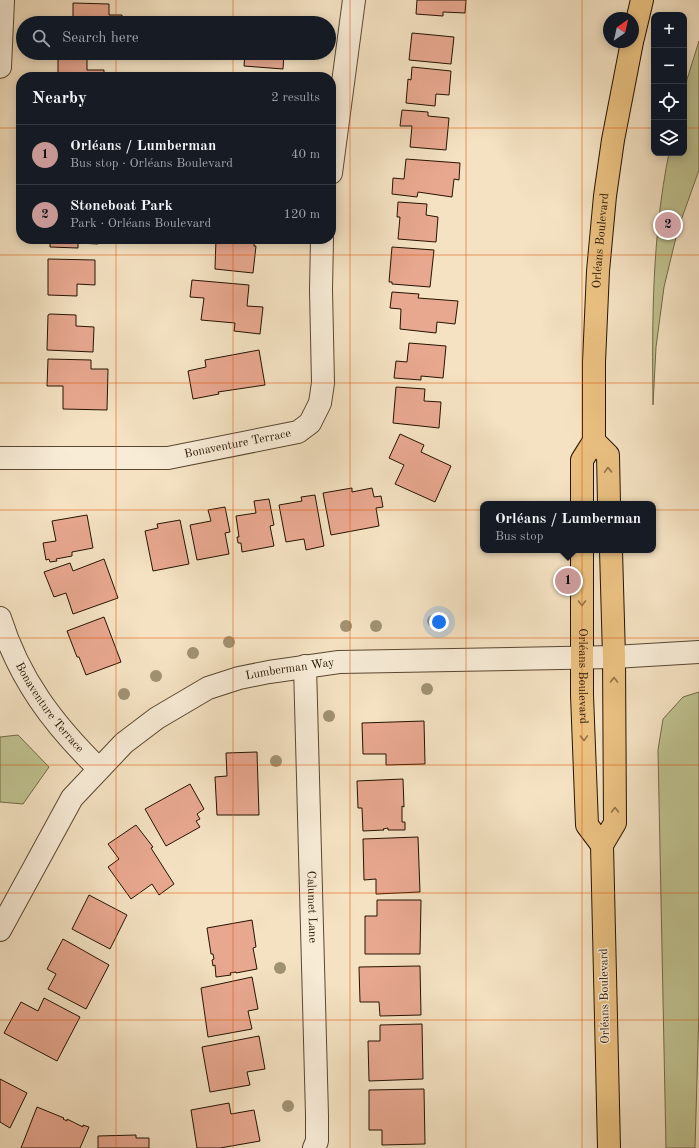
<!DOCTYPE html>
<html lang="en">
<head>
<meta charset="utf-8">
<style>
	body { margin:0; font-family:"Old Standard TT",serif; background:#20242c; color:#f1f3f6 }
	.controls { position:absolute; right:12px; top:12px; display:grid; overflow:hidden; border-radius:8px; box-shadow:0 2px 10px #0003 }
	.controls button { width:36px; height:36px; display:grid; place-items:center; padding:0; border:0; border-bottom:1px solid #363941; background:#171b24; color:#f1f3f6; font:20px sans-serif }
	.compass { position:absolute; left:603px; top:12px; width:36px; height:36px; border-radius:50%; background:#171b24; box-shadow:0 2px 10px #0003; rotate:34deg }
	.you { position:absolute; left:439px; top:622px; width:14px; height:14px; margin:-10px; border:3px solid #fff; border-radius:50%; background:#1a73e8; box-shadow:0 0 0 6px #1a73e833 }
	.badge { display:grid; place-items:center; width:26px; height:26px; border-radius:50%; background:#c59692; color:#111; font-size:13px; font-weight:700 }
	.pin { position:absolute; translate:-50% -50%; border:2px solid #fff; box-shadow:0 1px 4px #0006 }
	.popup { position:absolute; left:480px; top:501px; width:176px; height:52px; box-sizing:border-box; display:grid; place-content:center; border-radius:8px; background:#171b24; filter:drop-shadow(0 1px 3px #0005); font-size:13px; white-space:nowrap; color:#9ea1a6 }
	.popup b { font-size:15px; color:#f1f3f6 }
	.popup::after { content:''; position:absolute; left:50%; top:100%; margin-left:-8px; border:8px solid transparent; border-top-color:#171b24 }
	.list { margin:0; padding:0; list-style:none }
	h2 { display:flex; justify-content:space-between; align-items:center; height:52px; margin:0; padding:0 16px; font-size:17px }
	h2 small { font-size:13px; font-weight:400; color:#9ea1a6 }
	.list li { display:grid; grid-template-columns:26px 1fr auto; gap:12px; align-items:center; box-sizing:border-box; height:60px; padding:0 16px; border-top:1px solid #363941 }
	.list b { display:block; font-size:15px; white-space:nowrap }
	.list p { margin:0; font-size:13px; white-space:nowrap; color:#9ea1a6 }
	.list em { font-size:13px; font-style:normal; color:#9ea1a6 }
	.icon { flex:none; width:22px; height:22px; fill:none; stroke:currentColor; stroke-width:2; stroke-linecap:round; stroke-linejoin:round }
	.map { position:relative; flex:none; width:699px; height:1148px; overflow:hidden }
	.search { position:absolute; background:#171b24; box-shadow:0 2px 10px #0003; left:16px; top:16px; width:320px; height:44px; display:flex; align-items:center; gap:10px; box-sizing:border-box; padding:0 14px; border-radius:22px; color:#9ea1a6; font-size:15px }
	.panel { position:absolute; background:#171b24; box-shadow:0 2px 10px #0003; left:16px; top:72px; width:320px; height:172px; border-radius:16px }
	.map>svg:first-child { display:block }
</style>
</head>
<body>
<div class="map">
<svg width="699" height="1148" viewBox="0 0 699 1148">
	<rect width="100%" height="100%" fill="#f4e2c2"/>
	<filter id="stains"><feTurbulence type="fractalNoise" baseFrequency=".005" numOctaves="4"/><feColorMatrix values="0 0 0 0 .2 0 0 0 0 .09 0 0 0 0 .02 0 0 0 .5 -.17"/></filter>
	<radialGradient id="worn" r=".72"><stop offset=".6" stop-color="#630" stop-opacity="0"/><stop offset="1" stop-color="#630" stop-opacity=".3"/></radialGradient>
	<g fill="#bfc290" stroke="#726a48">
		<path d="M699,41V170L678,229L664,287L656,347L653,405C652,320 652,237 669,153H684V89Z"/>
		<polygon points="699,692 699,1010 695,1148 666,1148 658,750 663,719 683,697"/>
		<polygon points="18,735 49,767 23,804 0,802 0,737"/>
	</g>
	<g fill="#e8a890" stroke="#251300">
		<polygon points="417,0 466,0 465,13 443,12 443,16 416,14"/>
		<polygon points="73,3 109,4 109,15 122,15 122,23 73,23"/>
		<polygon points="412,33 454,37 451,64 409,60"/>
		<polygon points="245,53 284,53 283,69 244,66"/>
		<polygon points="58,57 87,57 87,70 104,70 104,77 58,77"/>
		<polygon points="412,67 451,71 449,95 436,94 435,106 406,103 408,79 411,80"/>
		<polygon points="402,110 428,112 428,116 449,118 446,150 410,147 412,126 400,126"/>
		<polygon points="406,159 460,163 459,180 454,179 452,197 418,192 417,197 392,194 393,178 404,179"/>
		<polygon points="398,202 427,204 426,215 438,217 436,242 398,239 400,217 397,217"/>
		<polygon points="50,239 98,239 98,244 78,243 78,248 50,247"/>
		<polygon points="216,239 254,239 254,246 256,246 253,273 215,269"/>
		<polygon points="392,247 434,250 430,287 392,284 392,282 389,282"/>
		<polygon points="48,259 95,260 95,285 77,284 77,296 48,295"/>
		<polygon points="192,280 249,285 247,306 263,307 260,334 234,331 235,323 201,320 204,298 190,297"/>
		<polygon points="392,292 419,294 418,298 458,301 455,324 437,322 436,333 400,329 401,309 390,308"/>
		<polygon points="50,314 76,315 76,326 94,327 93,352 47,350 48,315"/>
		<polygon points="409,343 446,346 443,378 421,376 421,380 394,378 396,361 407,362"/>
		<polygon points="259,350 265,385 218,392 219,394 193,399 188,371 206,367 205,360"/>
		<polygon points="48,359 91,360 91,369 108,369 107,410 63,409 63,386 47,386"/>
		<polygon points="396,387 425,389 424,401 441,402 439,428 393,423"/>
		<polygon points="400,434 424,445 421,452 451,466 435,502 395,484 404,465 389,458"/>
		<polygon points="352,488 352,492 372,488 374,497 381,496 383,507 376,508 379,526 331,535 323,493"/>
		<polygon points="315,495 324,546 306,550 304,539 286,542 279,505 302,501 301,497"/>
		<polygon points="269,499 274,525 270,526 274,546 242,552 241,543 238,543 237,537 239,537 236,516 256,513 254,501"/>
		<polygon points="225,507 230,532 225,533 229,554 197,560 190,525 211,521 208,510"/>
		<polygon points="87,515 93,548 72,552 72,556 56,559 57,561 50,562 49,559 46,560 43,543 56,541 52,521"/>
		<polygon points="180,520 189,564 153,571 145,531 158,528 157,524"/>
		<polygon points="104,559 118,598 73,614 66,593 54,597 44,572 70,563 73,571"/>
		<polygon points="104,617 121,662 86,675 79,657 77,657 67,631"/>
		<polygon points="424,721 425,764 386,765 386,754 363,754 362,723"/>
		<polygon points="257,752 259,815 217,815 215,777 227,776 226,753"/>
		<polygon points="403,779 404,807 402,806 402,822 405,822 405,830 388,830 388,828 383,829 384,830 363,831 362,808 358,808 357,781"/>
		<polygon points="190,784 204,809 197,814 200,819 196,821 200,827 166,846 145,809"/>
		<polygon points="136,825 153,847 151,848 174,884 159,895 152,884 131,899 108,867 119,859 108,844"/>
		<polygon points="418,837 420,892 376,894 376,879 364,880 363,839"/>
		<polygon points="89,895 127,915 110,949 72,929"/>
		<polygon points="377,900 421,900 420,954 365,954 365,916 377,916"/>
		<polygon points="252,920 256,947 253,948 257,969 236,973 236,972 230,973 231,975 216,977 215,965 213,966 212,960 214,959 213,954 211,954 207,928"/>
		<polygon points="63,939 109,965 86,1009 48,989 56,974 47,969"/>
		<polygon points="420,966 421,1015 380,1016 379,1002 360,1002 359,967"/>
		<polygon points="252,977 258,1009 248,1011 252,1029 208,1037 201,988"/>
		<polygon points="44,998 80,1017 57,1061 4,1033 21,1002 38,1011"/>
		<polygon points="422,1024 423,1079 369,1081 368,1041 380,1041 380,1025"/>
		<polygon points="259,1036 265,1069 247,1072 250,1085 210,1092 202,1047"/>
		<polygon points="0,1079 27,1093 10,1128 0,1122"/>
		<polygon points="424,1089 425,1144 382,1145 382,1130 369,1130 369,1090"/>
		<polygon points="229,1103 231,1114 254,1110 260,1141 220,1148 197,1148 191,1110"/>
		<polygon points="37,1107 64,1118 63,1119 67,1121 67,1119 83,1127 83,1125 89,1127 80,1148 21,1148"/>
		<polygon points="136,1135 136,1138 149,1138 149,1148 98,1148 98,1136"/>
	</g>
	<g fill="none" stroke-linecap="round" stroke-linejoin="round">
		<g stroke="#594730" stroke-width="24">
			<g id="minor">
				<polyline points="0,67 3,0"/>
				<polyline points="331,173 354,0"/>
				<path id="s1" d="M0,458H168L298,432L310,423L320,403L323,383L321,290L322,239"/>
				<path id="s2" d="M0,618C19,679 53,724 99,769"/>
				<path id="s3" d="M305,666L317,1115V1141L314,1148"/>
				<path id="s4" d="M0,930L72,798L124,743L157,718L208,688L239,678L269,672L339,662L614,657L699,652"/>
			</g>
		</g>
		<g stroke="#251300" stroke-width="24">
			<g id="major">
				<polyline points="633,38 642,0"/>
				<polyline points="594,441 608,455 609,504"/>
				<path id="s5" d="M582,504V460L594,441V362L598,271L605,196L613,140L632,42"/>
				<path id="s6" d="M582,550V695L587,825L602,845"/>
				<polyline points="609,1148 602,845 615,823 614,657 611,550"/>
			</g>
		</g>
		<use href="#minor" stroke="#f8ecd7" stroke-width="22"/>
		<use href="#major" stroke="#eac181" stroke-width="22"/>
	</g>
	<g fill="#a09273">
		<circle cx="433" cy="621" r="6"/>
		<circle cx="346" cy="626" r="6"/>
		<circle cx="376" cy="626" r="6"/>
		<circle cx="229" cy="642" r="6"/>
		<circle cx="193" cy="653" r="6"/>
		<circle cx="156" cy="676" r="6"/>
		<circle cx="427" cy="689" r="6"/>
		<circle cx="124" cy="694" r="6"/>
		<circle cx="329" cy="716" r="6"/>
		<circle cx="276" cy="761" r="6"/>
		<circle cx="280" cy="968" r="6"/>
		<circle cx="288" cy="1106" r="6"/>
	</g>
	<defs><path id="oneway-chevron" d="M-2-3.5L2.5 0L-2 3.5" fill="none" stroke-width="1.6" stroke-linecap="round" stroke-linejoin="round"/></defs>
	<g stroke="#917347">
		<use href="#oneway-chevron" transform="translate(608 470) rotate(-92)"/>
		<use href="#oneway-chevron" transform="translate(582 603) rotate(90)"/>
		<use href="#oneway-chevron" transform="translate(614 680) rotate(-90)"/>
		<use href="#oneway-chevron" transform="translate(584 738) rotate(88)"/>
		<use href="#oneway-chevron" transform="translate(615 810) rotate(-90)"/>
	</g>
	<path fill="none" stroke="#de560b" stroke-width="1" stroke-opacity="0.55" d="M116,0V23M233,0V23M350,0V1148M466,0V1148M582,0V1148M116,53V77M233,53V77M0,128H21M331,128H654M684,128H699M116,239V1148M233,239V1148M0,255H699M0,383H699M0,510H699M0,638H699M0,765H699M0,893H699M0,1020H699"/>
	<g text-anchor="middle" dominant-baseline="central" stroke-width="3" stroke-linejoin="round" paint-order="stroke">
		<g font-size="12" fill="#251300" stroke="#f8ecd7">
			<text stroke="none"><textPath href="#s5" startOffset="267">Orléans Boulevard</textPath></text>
			<text stroke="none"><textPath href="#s1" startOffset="239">Bonaventure Terrace</textPath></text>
			<text stroke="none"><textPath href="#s4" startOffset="411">Lumberman Way</textPath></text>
			<text stroke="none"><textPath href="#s6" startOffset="126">Orléans Boulevard</textPath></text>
			<text stroke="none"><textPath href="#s2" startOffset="103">Bonaventure Terrace</textPath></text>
			<text stroke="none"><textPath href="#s3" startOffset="241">Calumet Lane</textPath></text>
			<text transform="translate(605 996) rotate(-91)">Orléans Boulevard</text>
		</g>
	</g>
	<rect width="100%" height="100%" filter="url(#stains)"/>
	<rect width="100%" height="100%" fill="url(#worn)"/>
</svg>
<div class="controls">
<button>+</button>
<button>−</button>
<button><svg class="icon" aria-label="locate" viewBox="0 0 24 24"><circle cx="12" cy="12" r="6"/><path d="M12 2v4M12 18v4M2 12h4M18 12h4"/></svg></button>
<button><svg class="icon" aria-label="layers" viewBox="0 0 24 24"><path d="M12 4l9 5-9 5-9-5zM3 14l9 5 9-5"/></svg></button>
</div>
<svg class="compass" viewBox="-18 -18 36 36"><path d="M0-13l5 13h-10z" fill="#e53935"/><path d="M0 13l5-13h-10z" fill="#9ea1a6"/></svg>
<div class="you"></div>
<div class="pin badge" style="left:568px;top:581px">1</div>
<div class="popup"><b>Orléans / Lumberman</b>Bus stop</div>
<div class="pin badge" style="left:668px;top:225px">2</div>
<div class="search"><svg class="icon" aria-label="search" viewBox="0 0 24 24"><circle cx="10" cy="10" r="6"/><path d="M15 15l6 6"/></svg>Search here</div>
<section class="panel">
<h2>Nearby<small>2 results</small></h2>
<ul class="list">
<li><span class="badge">1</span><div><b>Orléans / Lumberman</b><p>Bus stop · Orléans Boulevard</p></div><em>40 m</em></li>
<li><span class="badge">2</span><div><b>Stoneboat Park</b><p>Park · Orléans Boulevard</p></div><em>120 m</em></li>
</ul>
</section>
</div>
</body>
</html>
